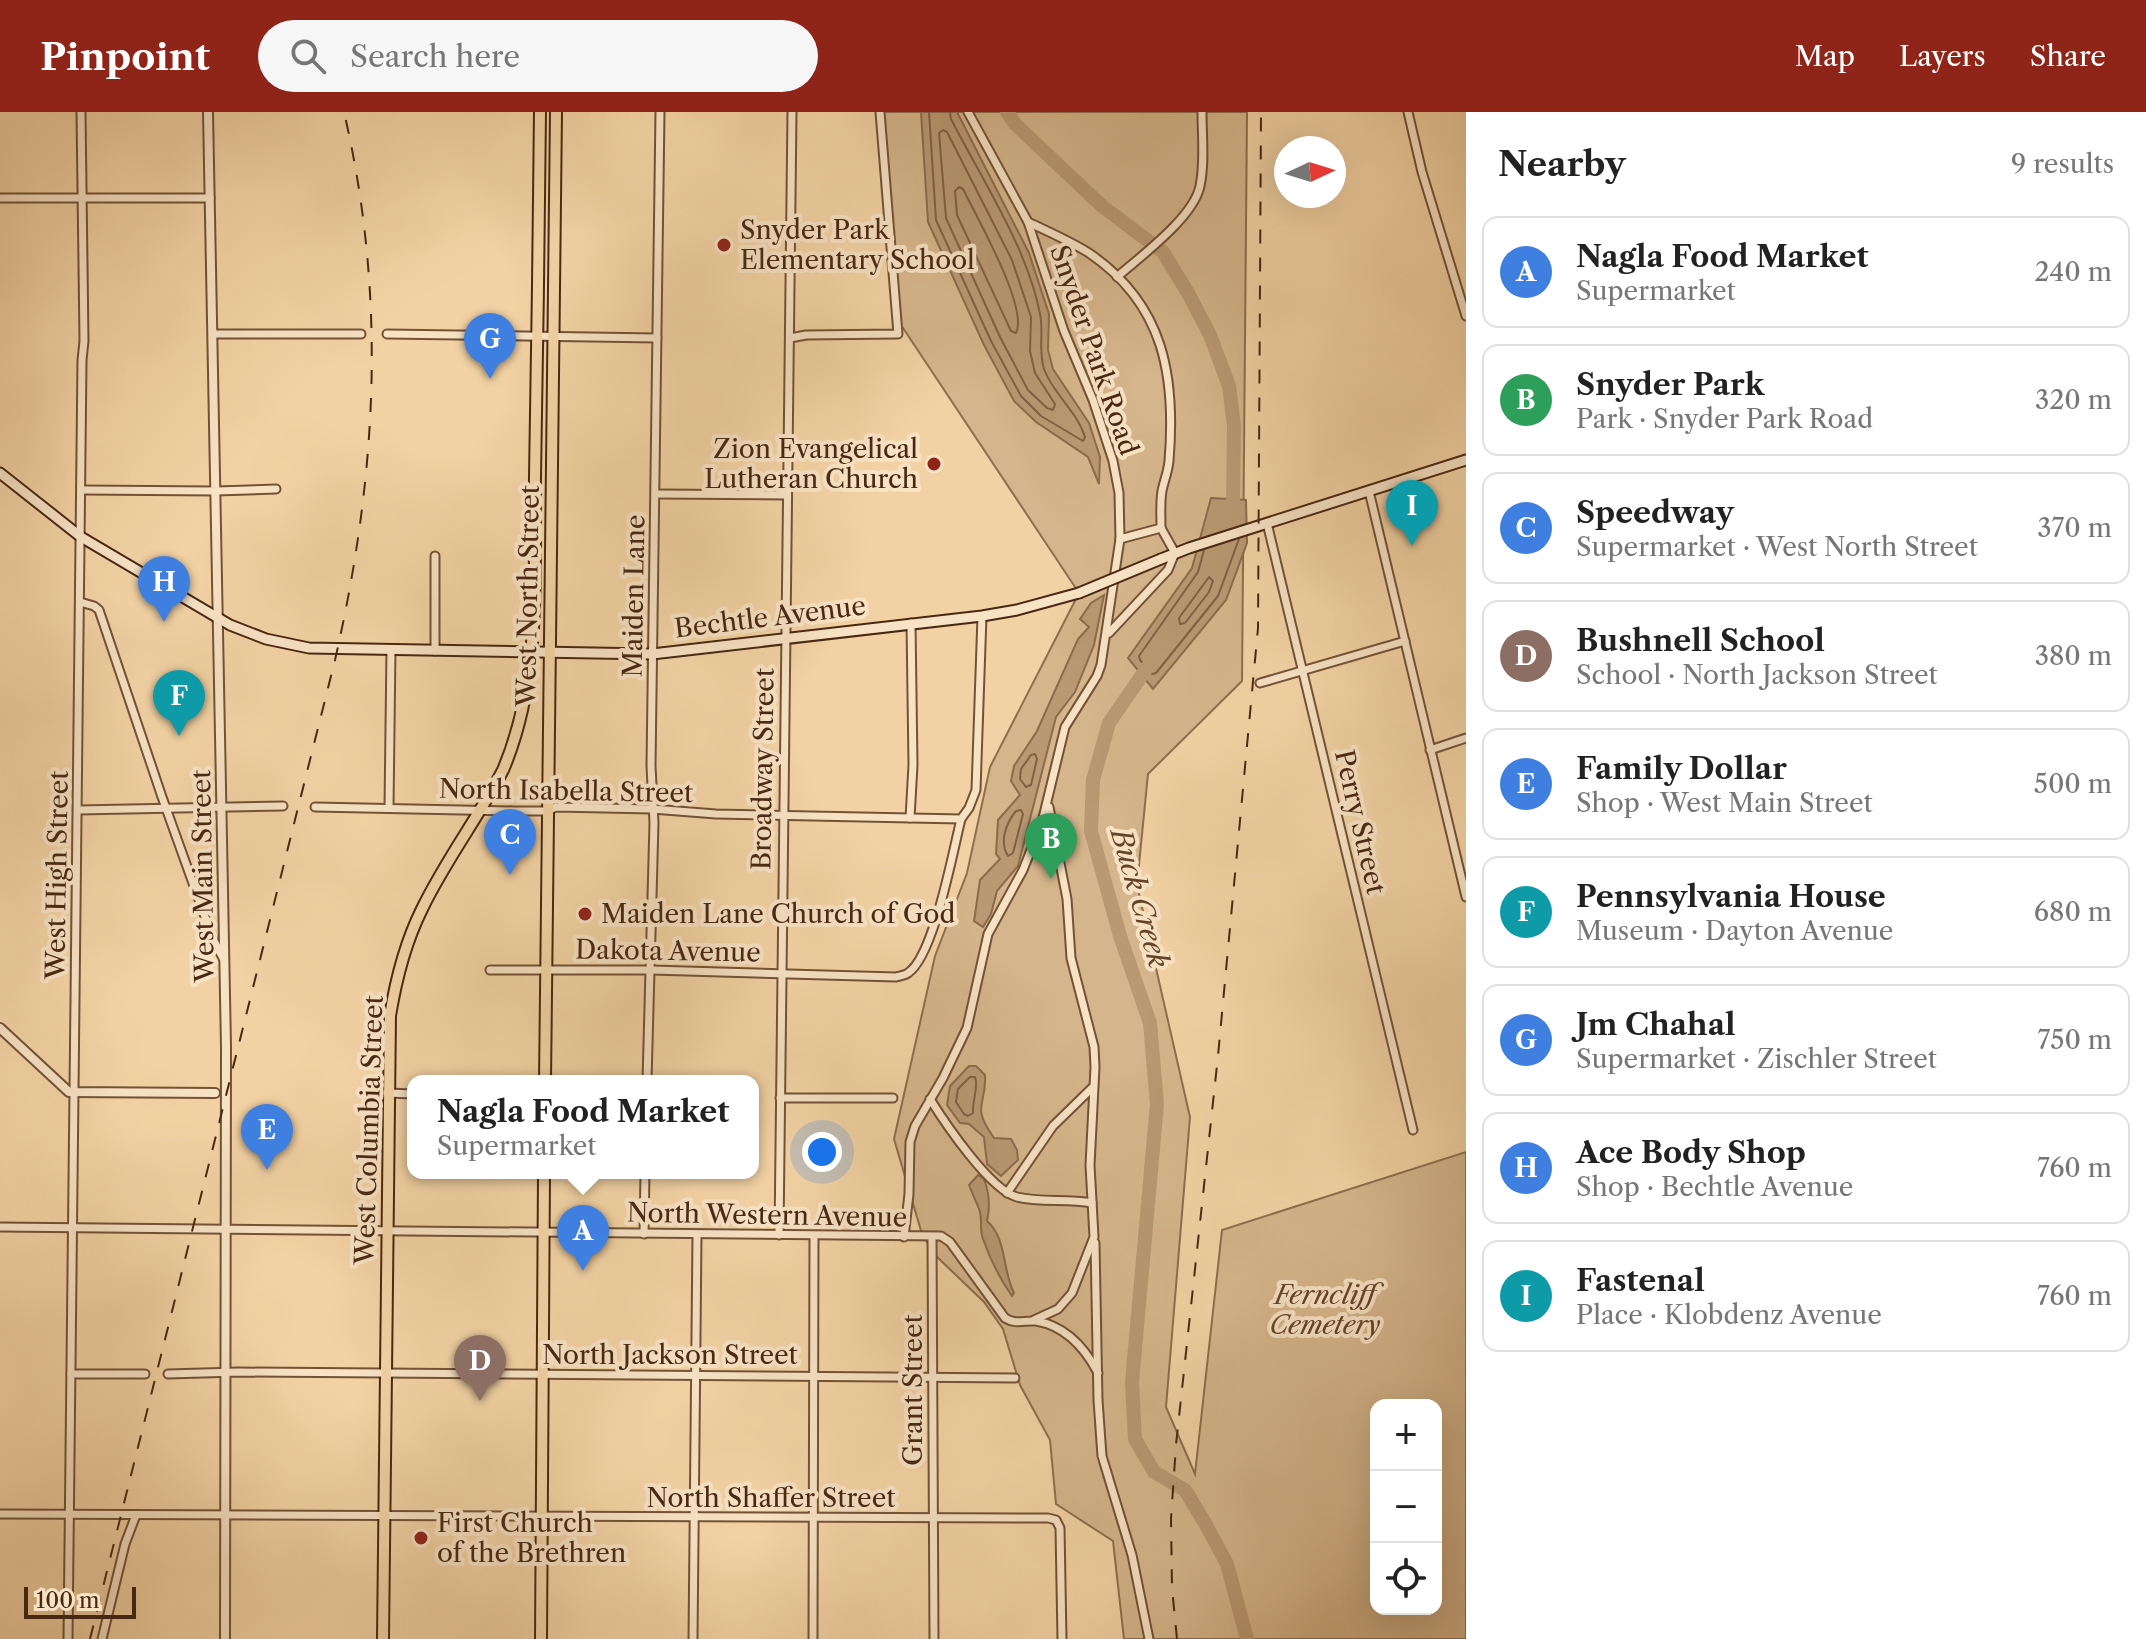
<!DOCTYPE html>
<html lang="en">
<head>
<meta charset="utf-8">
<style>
	body { margin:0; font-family:"Libre Caslon Text",serif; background:#f6f6f6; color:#222 }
	.controls { position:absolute; right:24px; bottom:24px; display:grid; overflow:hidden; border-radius:16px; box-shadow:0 8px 32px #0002 }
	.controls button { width:72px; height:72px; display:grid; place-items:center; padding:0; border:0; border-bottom:2px solid #e0e0e0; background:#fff; color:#222; font:40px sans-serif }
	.compass { position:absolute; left:1274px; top:24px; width:72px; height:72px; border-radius:50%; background:#fff; box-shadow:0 8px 32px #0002; rotate:86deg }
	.scale { position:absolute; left:24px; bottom:20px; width:112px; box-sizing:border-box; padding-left:8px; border:4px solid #492812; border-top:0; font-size:22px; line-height:28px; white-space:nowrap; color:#492812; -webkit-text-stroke:6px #f7e2c4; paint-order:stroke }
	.you { position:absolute; left:822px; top:1040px; width:28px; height:28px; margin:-20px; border:6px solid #fff; border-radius:50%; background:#1a73e8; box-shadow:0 0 0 12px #1a73e833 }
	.badge { display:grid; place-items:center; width:52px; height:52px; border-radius:50%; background:#8f2418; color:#fff; font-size:26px; font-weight:700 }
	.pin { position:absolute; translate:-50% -66px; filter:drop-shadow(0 2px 4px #0008) }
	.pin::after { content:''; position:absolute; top:42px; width:28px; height:24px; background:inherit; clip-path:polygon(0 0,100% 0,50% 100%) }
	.popup { position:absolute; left:407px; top:963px; width:352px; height:104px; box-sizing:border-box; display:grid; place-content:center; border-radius:16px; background:#fff; filter:drop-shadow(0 2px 6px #0005); font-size:26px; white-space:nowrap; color:#767676 }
	.popup b { font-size:30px; color:#222 }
	.popup::after { content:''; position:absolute; left:50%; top:100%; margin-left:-16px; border:16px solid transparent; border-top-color:#fff }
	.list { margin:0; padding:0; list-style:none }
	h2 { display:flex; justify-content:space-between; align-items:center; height:104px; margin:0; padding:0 32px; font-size:34px }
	h2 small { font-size:26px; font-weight:400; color:#767676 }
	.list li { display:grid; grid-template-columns:52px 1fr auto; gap:24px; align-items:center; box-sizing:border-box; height:112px; margin:0 16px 16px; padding:0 16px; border:2px solid #e0e0e0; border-radius:16px }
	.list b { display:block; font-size:30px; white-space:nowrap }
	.list p { margin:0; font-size:26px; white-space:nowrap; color:#767676 }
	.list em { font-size:26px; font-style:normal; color:#767676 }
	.icon { flex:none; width:44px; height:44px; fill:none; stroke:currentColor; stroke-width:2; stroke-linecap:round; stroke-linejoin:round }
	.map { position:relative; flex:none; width:1466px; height:1527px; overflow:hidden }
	header { display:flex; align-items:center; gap:48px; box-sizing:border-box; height:112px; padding:0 40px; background:#8f2418; color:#fff }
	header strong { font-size:38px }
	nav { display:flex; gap:44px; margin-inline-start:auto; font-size:28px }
	.search { width:560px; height:72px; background:#f6f6f6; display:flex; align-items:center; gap:20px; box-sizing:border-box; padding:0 28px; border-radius:44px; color:#767676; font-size:30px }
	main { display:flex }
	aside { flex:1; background:#fff }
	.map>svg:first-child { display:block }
</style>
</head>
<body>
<header>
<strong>Pinpoint</strong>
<div class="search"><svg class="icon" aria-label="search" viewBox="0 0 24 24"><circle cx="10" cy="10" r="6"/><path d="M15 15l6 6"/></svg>Search here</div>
<nav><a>Map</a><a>Layers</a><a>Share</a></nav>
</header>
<main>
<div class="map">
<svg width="1466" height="1527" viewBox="0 0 1466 1527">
	<rect width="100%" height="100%" fill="#f2d2a4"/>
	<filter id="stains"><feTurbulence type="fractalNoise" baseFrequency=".0025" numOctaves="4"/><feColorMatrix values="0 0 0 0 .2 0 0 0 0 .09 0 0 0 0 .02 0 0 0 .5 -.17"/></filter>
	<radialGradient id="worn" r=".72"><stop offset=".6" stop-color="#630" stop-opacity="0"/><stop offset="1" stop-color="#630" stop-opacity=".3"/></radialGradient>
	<path fill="#d5b58b" stroke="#8f6e4e" stroke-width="2" fill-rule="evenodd" d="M881,0H1247L1242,569L1148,662L1137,773L1190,1005L1166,1295L1195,1362L1222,1118L1466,1040V1527H1124L1113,1429L1056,1392L1050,1328L1020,1273L1003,1217L984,1190L935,1143L922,1122L894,1027L935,844L967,761L990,655L1079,481L899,210ZM1376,1293H1436V1497H1376Z"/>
	<g fill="#b99872" stroke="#8c6b4c" stroke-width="2">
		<polygon points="921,0 957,0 1029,141 1049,202 1048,238 1053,257 1089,311 1100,345 1099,372 1088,345 1036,310 1014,289 984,233 928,110"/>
		<polygon points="1211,386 1246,388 1247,431 1226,488 1153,577 1128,546 1192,456"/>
		<polygon points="1104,483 1094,533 1075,580 1056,605 1018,754 997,779 991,802 983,815 974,809 980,768 1000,747 996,742 998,708 1020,683 1011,669 1014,654 1037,619 1078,527 1089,515 1080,507 1091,491"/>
		<path d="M969,954H976L985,963C987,995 970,992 994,1026L1011,1027L1017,1038L1018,1048L1001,1064L987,1052L984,1025L969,1012L960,1011L947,993L950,974Z"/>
		<path d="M978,1063L984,1067C989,1080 990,1096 987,1109C1007,1126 1002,1158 1014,1181L1012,1184C1000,1167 990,1147 983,1127C979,1118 983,1106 979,1097C976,1089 972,1081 969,1073Z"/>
	</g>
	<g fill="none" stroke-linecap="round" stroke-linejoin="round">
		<g stroke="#816042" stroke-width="2">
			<path d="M929,0L936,108L991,229L1021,284L1041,304L1083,329L1085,325C1077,299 1053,282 1044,257C1038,238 1044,220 1040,202C1028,137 981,66 951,7L950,0"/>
			<polygon points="943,18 947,20 1012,148 1031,205 1030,239 1035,261 1055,292 1053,298 1047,296 1028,278 1000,225 946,106 939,21"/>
			<path d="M959,75L963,77C976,104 1029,196 1016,221L1011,219L957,103L955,79Z"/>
			<polyline points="1204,438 1198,460 1139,544 1140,548 1152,562 1156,561 1218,484 1239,427"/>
			<polygon points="1209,465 1213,469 1209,480 1185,511 1180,512 1179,506"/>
			<polygon points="1035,642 1037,647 1031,673 1026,675 1020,667 1021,657 1031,643"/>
			<path d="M1021,698L1023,702L1013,741L1008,744C999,730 1006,711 1016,699Z"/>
			<path d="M970,965H975C979,974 972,989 973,1001L968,1004L964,1002L956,990L958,977Z"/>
		</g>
		<g stroke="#b99872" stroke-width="14">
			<polyline points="1007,0 1015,12 1102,94 1163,140 1188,181 1210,223 1229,274 1234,314 1233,395 1231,403"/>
			<polyline points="1151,550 1109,611 1093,668 1091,719 1120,824 1150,911 1157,992 1132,1270 1135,1327 1154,1360 1185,1378 1205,1411 1227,1452 1247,1527"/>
		</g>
		<g stroke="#735236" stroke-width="11">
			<g id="minor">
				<polyline points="1408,0 1422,60 1466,204"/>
				<polyline points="0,86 210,86"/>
				<path d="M1028,110C1049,120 1070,129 1089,141C1164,192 1176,264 1169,349C1168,360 1164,369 1162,379C1160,391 1161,404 1161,416L1120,427"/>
				<path d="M1117,165C1141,144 1194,105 1200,74C1205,51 1202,24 1202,0"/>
				<polyline points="213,222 361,222"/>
				<polyline points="387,222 657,226"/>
				<polyline points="790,226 806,223 898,222 880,0"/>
				<polyline points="82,378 216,379 276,377"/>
				<polyline points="1369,379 1466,785"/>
				<polyline points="656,382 787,383"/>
				<polyline points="1267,411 1413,1018"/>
				<polyline points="80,490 94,494 99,498 162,685 213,827 223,846"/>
				<polyline points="1109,521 1168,458 1175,441 1161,416"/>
				<polyline points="435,539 435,444"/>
				<polyline points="1260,571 1405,529"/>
				<polyline points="1430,638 1466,626"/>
				<polyline points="315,695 515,699 547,699 556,695 652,697 716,702 961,707"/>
				<polyline points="389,696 391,538"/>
				<polyline points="78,698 283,694"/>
				<polyline points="910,706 913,653 911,511"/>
				<path d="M490,858H651L896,865C899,864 906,863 908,861C934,844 953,739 961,707L969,696L976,678L982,504"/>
				<polyline points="647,969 654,711 651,654 660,0"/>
				<polyline points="387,981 413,982"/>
				<polyline points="780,986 893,986"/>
				<path d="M930,987C945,1011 990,1078 1017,1085C1041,1091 1067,1086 1092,1091"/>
				<polyline points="1007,1081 1053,1014 1093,975"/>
				<path d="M0,1115L941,1124L950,1130L1005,1206C1016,1213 1024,1208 1036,1209C1066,1214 1085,1236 1098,1261"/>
				<polyline points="644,1122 645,1061"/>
				<polyline points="779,1123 792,0"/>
				<polyline points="904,1125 909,1082 910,1030 915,1014 943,966 967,916 988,822 1023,758 1042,710 1065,615 1097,564 1101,553 1120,427 1119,381 1113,349 1093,288 1064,219 1028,110 968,0"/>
				<polyline points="932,1125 934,1527"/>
				<polyline points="1095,1131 1098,1288 1102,1344 1132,1443 1149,1527"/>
				<polyline points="1034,1208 1058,1197 1072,1181 1094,1125 1090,1053 1095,955 1094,935 1071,846 1067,787 1049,695"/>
				<polyline points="71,1262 145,1262"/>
				<polyline points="168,1262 238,1260 1015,1266"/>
				<polyline points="0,1402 1048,1406 1056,1408 1060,1416 1062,1527"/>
				<polyline points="68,1527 82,248 84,229 81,0"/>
				<polyline points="102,1527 125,1432 136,1403"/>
				<polyline points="693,1527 697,1123"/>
				<polyline points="813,1527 814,1124"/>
			</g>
		</g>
		<g stroke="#735236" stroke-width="12">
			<g id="tertiary">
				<polyline points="208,0 226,935 225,1527"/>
				<polyline points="0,916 69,980 215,981"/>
			</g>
		</g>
		<g stroke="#492812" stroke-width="13">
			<g id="secondary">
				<polyline points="0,361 81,425 230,513 266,527 309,536 652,542 982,504 1017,498 1079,481"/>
				<polyline points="1161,447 1189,436 1466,348"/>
			</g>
		</g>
		<g stroke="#492812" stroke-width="14">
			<g id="primary">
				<polyline points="545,969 556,0"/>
				<path d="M383,1527L390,904C396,867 405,831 422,797C445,749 478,706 503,658C542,567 534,462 535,365C537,243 539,122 540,0"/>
				<polyline points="541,1527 544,1061"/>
			</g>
		</g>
		<use href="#minor" stroke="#f7e2c4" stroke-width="7"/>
		<use href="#tertiary" stroke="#f7e2c4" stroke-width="8"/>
		<use href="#secondary" stroke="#f7e2c4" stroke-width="9"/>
		<use href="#primary" stroke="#f2d2a4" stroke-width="10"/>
		<g stroke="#492812" stroke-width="2" stroke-dasharray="14 14" stroke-linecap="butt">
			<path d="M90,1527L335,548C377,364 387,185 344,0"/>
			<polyline points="1177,1527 1172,1476 1171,1407 1176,1333 1218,944 1258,516 1261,0"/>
		</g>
		<g stroke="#492812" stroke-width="13" stroke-linecap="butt">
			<polyline id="secondary-bridge" points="1079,481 1161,447"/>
		</g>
		<use href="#secondary-bridge" stroke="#f7e2c4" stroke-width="9"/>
	</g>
	<g fill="#8f2418" stroke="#f7e2c4" stroke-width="3">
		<circle cx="724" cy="133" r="8"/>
		<circle cx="934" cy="352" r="8"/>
		<circle cx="585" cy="802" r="8"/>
		<circle cx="421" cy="1426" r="8"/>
	</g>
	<g text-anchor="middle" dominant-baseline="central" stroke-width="8" stroke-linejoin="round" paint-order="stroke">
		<g font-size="26" fill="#492812" stroke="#f7e2c4" text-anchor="start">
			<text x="740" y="118">Snyder Park<tspan x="740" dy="30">Elementary School</tspan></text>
			<text x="918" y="337" text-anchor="end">Zion Evangelical<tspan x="918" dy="30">Lutheran Church</tspan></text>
			<text x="601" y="802">Maiden Lane Church of God</text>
			<text x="437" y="1411">First Church<tspan x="437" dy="30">of the Brethren</tspan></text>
		</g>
		<g font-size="26" fill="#492812" stroke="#f7e2c4">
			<text transform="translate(1094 238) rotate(71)">Snyder Park Road</text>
			<text transform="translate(528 484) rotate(-89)">West North Street</text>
			<text transform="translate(634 484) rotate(-89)">Maiden Lane</text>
			<text transform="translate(770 505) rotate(-7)">Bechtle Avenue</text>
			<text transform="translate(763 657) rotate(-89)">Broadway Street</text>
			<text transform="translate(566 679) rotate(1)">North Isabella Street</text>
			<text transform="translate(1360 710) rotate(77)">Perry Street</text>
			<text transform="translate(57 763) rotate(-89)">West High Street</text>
			<text transform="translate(203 764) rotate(-91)">West Main Street</text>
			<text transform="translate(668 839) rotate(1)">Dakota Avenue</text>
			<text transform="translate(369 1018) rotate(-88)">West Columbia Street</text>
			<text transform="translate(767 1103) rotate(1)">North Western Avenue</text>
			<text x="670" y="1243">North Jackson Street</text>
			<text transform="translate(913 1278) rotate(-90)">Grant Street</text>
			<text x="771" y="1386">North Shaffer Street</text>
		</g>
		<g font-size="26" font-style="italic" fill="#65442a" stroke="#f7e2c4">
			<text x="1325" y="1183">Ferncliff<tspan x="1325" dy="30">Cemetery</tspan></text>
		</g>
		<g font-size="28" font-style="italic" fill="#65442a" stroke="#f7e2c4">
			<text transform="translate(1140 786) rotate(74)">Buck Creek</text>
		</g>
	</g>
	<rect width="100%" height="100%" filter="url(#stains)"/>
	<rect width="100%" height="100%" fill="url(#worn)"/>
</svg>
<div class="controls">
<button>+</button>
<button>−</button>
<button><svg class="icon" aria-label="locate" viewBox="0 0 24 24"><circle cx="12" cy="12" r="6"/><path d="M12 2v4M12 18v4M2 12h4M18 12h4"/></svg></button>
</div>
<svg class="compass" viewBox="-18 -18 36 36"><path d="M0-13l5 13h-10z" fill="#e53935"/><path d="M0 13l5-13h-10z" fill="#767676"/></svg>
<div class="scale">100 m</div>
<div class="you"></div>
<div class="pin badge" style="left:583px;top:1159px;background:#3f7fe0">A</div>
<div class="popup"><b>Nagla Food Market</b>Supermarket</div>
<div class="pin badge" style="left:1051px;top:767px;background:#2e9e5b">B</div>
<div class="pin badge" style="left:510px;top:763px;background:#3f7fe0">C</div>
<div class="pin badge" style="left:480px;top:1289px;background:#8d6e63">D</div>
<div class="pin badge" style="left:267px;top:1058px;background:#3f7fe0">E</div>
<div class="pin badge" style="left:179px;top:624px;background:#0f9aa8">F</div>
<div class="pin badge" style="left:490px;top:267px;background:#3f7fe0">G</div>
<div class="pin badge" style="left:164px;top:510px;background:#3f7fe0">H</div>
<div class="pin badge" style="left:1412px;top:434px;background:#0f9aa8">I</div>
</div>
<aside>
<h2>Nearby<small>9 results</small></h2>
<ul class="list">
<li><span class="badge" style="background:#3f7fe0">A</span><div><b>Nagla Food Market</b><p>Supermarket</p></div><em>240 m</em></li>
<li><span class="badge" style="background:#2e9e5b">B</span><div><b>Snyder Park</b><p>Park · Snyder Park Road</p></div><em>320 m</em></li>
<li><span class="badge" style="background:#3f7fe0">C</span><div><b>Speedway</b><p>Supermarket · West North Street</p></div><em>370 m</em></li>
<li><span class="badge" style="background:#8d6e63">D</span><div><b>Bushnell School</b><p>School · North Jackson Street</p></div><em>380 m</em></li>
<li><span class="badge" style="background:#3f7fe0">E</span><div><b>Family Dollar</b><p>Shop · West Main Street</p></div><em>500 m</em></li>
<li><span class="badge" style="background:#0f9aa8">F</span><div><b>Pennsylvania House</b><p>Museum · Dayton Avenue</p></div><em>680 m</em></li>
<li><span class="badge" style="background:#3f7fe0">G</span><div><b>Jm Chahal</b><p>Supermarket · Zischler Street</p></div><em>750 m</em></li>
<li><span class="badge" style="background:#3f7fe0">H</span><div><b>Ace Body Shop</b><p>Shop · Bechtle Avenue</p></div><em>760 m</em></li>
<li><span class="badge" style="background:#0f9aa8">I</span><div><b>Fastenal</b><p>Place · Klobdenz Avenue</p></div><em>760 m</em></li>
</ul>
</aside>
</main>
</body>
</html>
